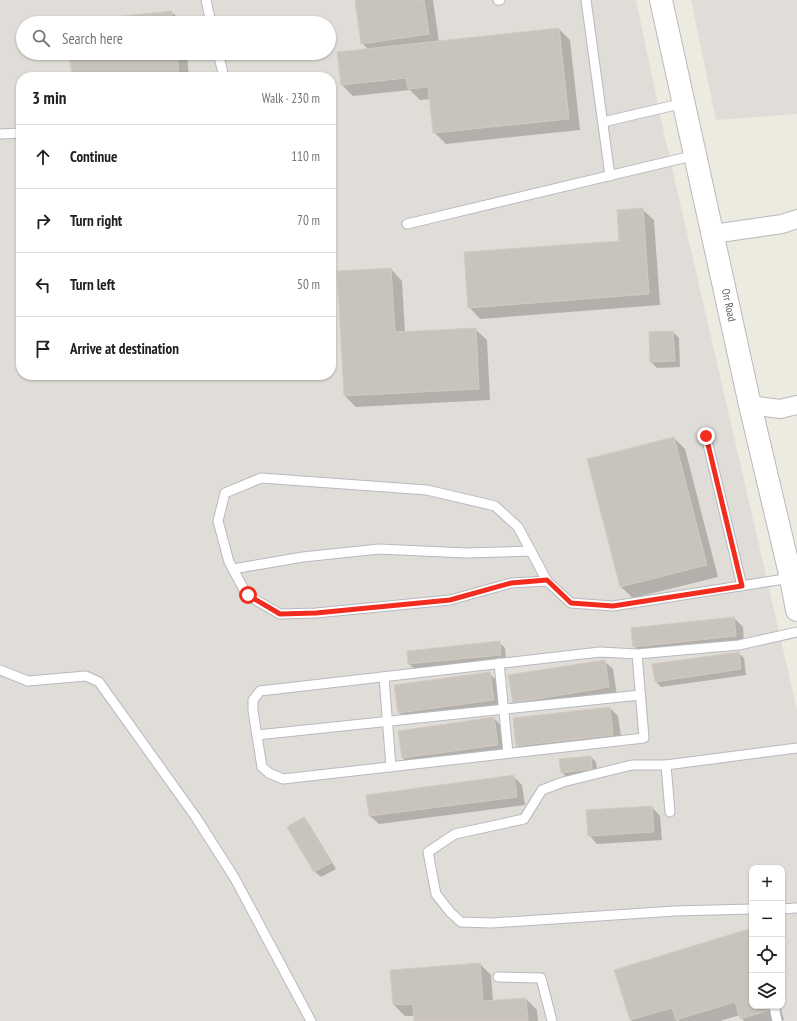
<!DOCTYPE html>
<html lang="en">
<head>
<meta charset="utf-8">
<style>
	body { margin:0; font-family:"PT Sans Narrow",sans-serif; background:#f6f6f6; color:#202124 }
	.controls { position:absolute; right:12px; bottom:12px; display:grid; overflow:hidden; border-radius:8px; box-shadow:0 1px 3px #0004 }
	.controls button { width:36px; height:36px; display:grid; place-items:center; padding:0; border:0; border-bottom:1px solid #e0e0e0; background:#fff; color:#202124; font:20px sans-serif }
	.stop { position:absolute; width:12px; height:12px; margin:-9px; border:3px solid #f22d20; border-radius:50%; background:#fff }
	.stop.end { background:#f22d20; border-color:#fff; box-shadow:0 1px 4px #0008 }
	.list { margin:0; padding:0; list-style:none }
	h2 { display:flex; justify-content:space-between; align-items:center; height:52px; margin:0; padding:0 16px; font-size:17px }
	h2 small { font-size:13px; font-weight:400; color:#757577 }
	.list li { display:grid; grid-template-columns:26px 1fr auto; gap:12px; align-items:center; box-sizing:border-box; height:64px; padding:0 16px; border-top:1px solid #e0e0e0 }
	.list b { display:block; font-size:15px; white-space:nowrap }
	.list em { font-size:13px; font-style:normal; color:#757577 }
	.icon { flex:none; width:22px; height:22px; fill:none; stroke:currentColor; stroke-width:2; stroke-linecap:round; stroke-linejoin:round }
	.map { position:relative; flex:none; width:797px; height:1021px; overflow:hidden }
	.search { position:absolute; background:#fff; box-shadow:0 1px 3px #0004; left:16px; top:16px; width:320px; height:44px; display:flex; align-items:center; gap:10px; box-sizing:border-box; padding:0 14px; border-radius:22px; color:#757577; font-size:15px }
	.panel { position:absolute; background:#fff; box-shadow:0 1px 3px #0004; left:16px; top:72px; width:320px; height:308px; border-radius:16px }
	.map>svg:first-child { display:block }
</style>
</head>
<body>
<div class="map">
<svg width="797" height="1021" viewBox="0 0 797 1021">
	<rect width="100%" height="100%" fill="#edeae0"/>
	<g fill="#e0ddd8" fill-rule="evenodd">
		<path d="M0,0H636L664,133L797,710V1021H0ZM23,23H329V53H23ZM21,77H331V375H21ZM752,868H782V1006H752Z"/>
		<polygon points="691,0 797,0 797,114 716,120"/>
	</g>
	<g fill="#0003">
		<polygon points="356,0 433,0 439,42 559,29 570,40 580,130 446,144 434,132 431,99 420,100 410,90 353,96 342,85 368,49 362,43"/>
		<polygon points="172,12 183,23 67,23"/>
		<polygon points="70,53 187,53 189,77 73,77"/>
		<polygon points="642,209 654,220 660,305 480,319 469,307 621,242"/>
		<polygon points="391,269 402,281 405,333 475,329 487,340 490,400 356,407 345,396"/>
		<polygon points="673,332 679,338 680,367 657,368 651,362 650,333"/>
		<polygon points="674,438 685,449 718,577 633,598 621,587 589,460"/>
		<polygon points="734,618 743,627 744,644 642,655 634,646"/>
		<polygon points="499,642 505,648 506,660 415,669 409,664"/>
		<polygon points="738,653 744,658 746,675 661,687 656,682"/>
		<polygon points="604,661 613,669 617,695 522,711 514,702"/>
		<polygon points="489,673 498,682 502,708 407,721 399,712"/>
		<polygon points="610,708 618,716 622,743 526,754 517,746"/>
		<polygon points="494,718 502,727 506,753 411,767 403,758 399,732"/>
		<polygon points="591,757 596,762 598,775 567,778 562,772"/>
		<polygon points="513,776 522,785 525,805 379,824 370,816 367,796"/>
		<polygon points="652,807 660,816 662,840 597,844 589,835"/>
		<polygon points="304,818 309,824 336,869 321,877 315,872 289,827"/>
		<polygon points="749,930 752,934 752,1006 780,1006 784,1020 780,1021 744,1021 741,1018 740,1015 720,1021 679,1021 678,1020 676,1021 632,1021 631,1020 616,971"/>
		<polygon points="480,964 491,975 493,1001 526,999 537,1010 538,1021 415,1021 415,1016 405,1016 394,1005"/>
	</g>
	<g fill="#c8c4bd" stroke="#d2cbbe">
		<polygon points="355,0 424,0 429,34 361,44"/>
		<polygon points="172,11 174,23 66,23 66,22"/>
		<polygon points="559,28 569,119 433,133 428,87 408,89 406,78 341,85 337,52"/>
		<polygon points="69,53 177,53 179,77 72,77"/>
		<polygon points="643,208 649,294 468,308 464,252 619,241 617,210"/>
		<polygon points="391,268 395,332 476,328 479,389 344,396 337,271"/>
		<polygon points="673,331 675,361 650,362 649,332"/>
		<polygon points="674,437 707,565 620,587 587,459"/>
		<polygon points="734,617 736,636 633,647 631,628"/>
		<polygon points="500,641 501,655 408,664 407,651"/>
		<polygon points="739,652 741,669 655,682 652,664"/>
		<polygon points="605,660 609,687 513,703 508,675"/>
		<polygon points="490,672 494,700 398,713 394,685"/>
		<polygon points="610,707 613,735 516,746 513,718"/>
		<polygon points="494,717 498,745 402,758 398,731"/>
		<polygon points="591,756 592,769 561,773 559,759"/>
		<polygon points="514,775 517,797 369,816 366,795"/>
		<polygon points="652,806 654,832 588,836 586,810"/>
		<polygon points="304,817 331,863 314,872 287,827"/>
		<polygon points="749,929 752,939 752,1006 773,1006 773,1009 740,1019 735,1002 676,1020 672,1008 630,1020 614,970"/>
		<polygon points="480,963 483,1001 526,998 528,1021 414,1021 413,1004 393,1005 390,970"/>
	</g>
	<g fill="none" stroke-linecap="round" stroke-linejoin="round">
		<g stroke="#b6b9be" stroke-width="11">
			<g id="lane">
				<polyline points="206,0 211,23"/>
				<polyline points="498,0 500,0"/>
				<polyline points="586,0 610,176"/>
				<polyline points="218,53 224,77"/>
				<polyline points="603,122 684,103"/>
				<polyline points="0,134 21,133"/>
				<polyline points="407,224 696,155"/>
				<polyline points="706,436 742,586"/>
				<polyline points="233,569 303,557 379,549 466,553 531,551"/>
				<polyline points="547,581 511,583 450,600 316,613 280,614 247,595 229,562 218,521 225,493 261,478 427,490 495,506 518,527 547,581 571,603 613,606 791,578"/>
				<polyline points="637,654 644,738 283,779 269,773 262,767 253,711 253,700 260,691 600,652 637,654 739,645 797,632"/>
				<polyline points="499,663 508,753"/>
				<polyline points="0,670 28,681 86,676 99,682 195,816 234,877 311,1021"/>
				<polyline points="384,677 391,767"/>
				<polyline points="257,735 640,695"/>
				<polyline points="666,765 632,765 563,782 542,790 524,819 455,834 428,852 436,894 450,912 461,922 491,923 675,911 752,909"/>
				<polyline points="670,812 666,765 797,748"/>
				<polyline points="782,909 796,908"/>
				<polyline points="498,977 541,978 552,1021"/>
				<polyline points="774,1006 777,1021"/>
			</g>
		</g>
		<g stroke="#b6b9be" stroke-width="20">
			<g id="street">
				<polyline points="713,234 782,224 797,219"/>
				<polyline points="750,405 780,409 797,405"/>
			</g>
		</g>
		<g stroke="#b6bac0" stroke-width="24">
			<polyline id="secondary" points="661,0 750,405 791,578 797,610"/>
		</g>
		<use href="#lane" stroke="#fff" stroke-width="9"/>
		<use href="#street" stroke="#fff" stroke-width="18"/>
		<use href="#secondary" stroke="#fff" stroke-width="22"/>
	</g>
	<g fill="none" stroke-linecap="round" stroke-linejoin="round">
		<polyline stroke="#f22d20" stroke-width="5" points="248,595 280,614 316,613 450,600 511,583 547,580 571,603 613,606 742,586 706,436"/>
	</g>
	<g text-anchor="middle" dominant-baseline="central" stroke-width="3" stroke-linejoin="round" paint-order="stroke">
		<g font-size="11" fill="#595d62" stroke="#fff">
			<text transform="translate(729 305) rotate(78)">Orr Road</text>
		</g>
	</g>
</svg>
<div class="controls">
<button>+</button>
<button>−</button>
<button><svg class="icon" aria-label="locate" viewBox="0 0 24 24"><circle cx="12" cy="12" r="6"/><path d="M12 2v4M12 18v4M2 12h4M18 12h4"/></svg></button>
<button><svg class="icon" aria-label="layers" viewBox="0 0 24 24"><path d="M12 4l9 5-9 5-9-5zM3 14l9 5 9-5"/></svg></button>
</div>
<div class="stop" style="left:248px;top:595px"></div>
<div class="stop end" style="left:706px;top:436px"></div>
<div class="search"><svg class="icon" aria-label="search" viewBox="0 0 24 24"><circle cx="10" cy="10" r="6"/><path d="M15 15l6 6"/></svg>Search here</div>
<section class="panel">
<h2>3 min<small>Walk · 230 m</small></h2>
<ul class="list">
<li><svg class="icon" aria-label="ahead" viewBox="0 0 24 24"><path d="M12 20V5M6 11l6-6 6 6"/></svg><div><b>Continue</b></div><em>110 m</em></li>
<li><svg class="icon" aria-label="right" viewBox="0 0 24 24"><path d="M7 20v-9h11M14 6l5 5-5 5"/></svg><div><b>Turn right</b></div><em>70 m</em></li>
<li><svg class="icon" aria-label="left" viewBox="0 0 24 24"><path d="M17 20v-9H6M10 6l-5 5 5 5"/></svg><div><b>Turn left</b></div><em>50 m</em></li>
<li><svg class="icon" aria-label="arrive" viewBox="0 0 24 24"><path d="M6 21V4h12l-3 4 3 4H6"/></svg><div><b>Arrive at destination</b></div></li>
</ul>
</section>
</div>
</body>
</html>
